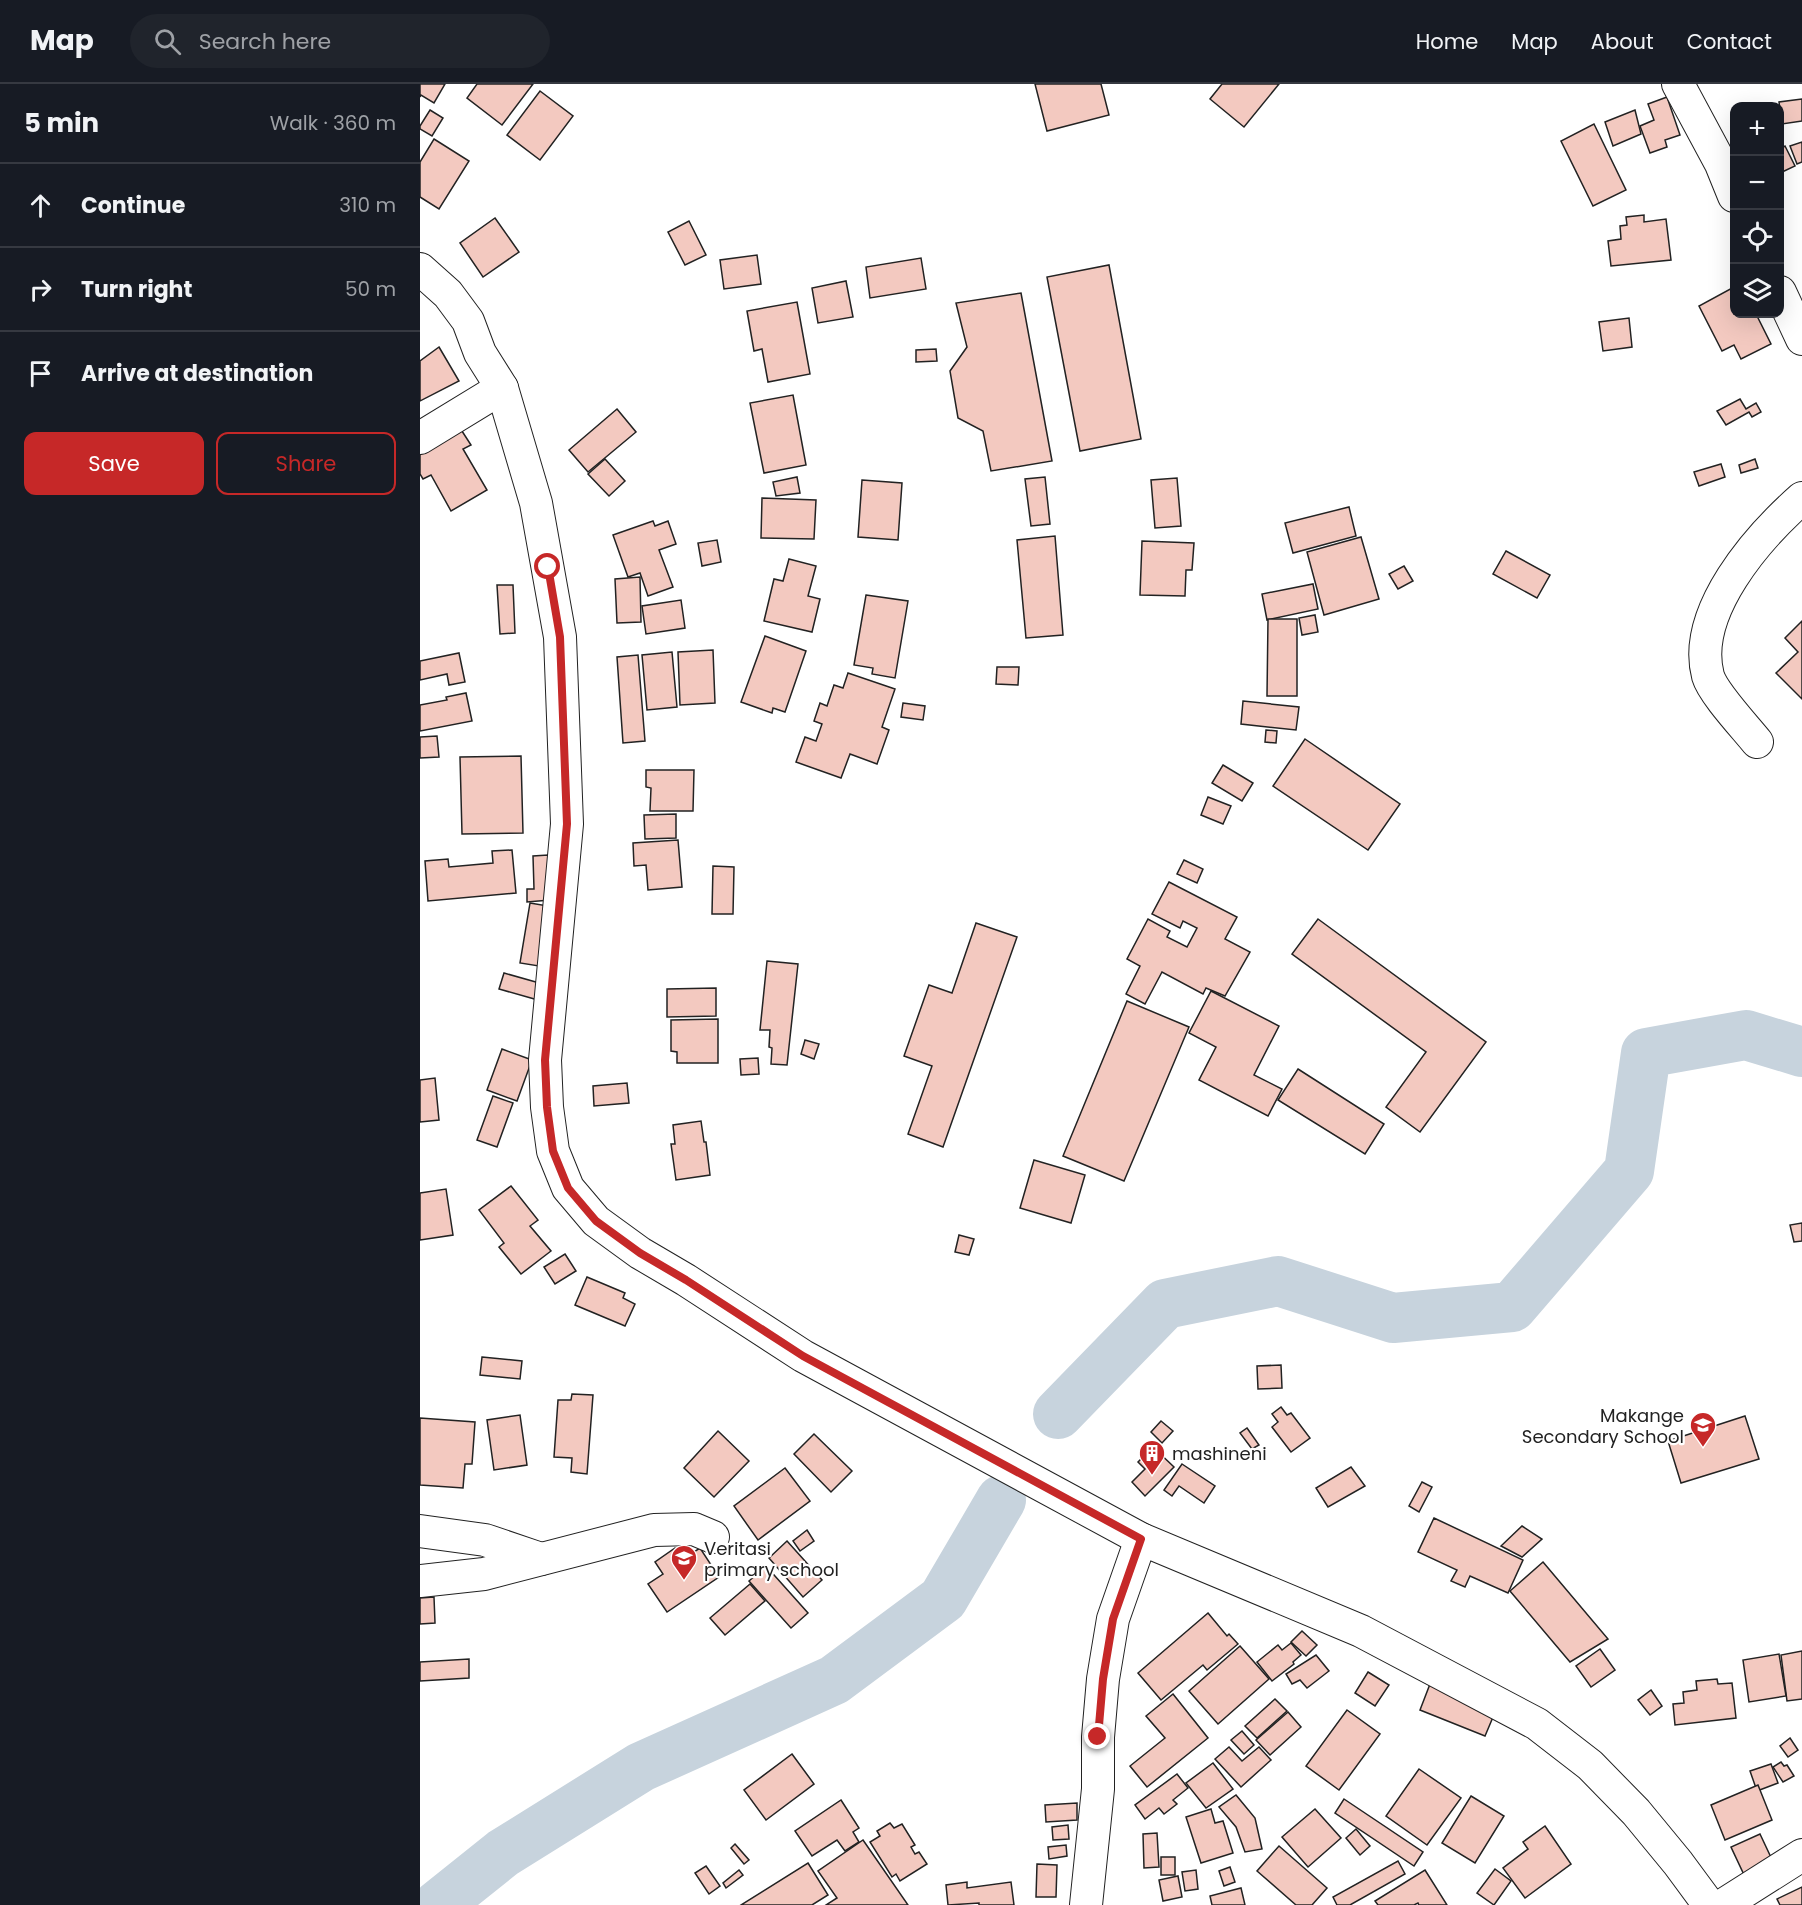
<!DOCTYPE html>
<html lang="en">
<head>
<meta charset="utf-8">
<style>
	body { margin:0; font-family:Poppins,sans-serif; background:#20242c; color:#f1f3f6 }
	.controls { position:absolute; right:18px; top:18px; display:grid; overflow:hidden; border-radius:12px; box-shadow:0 6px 24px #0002 }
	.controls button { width:54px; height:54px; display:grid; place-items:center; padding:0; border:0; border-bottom:2px solid #363941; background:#171b24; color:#f1f3f6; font:30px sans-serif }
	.stop { position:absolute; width:18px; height:18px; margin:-14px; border:4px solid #c62828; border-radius:50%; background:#fff }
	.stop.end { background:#c62828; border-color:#fff; box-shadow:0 2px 6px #0008 }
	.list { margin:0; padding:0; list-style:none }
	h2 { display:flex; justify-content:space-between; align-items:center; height:78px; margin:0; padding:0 24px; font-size:26px }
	h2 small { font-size:20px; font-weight:400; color:#9ea1a6 }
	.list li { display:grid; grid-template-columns:39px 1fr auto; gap:18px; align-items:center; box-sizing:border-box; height:84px; padding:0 24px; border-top:2px solid #363941 }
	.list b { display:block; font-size:22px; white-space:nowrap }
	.list em { font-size:20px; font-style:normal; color:#9ea1a6 }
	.actions { display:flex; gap:12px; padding:18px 24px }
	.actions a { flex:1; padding:14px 0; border:2px solid #c62828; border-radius:12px; text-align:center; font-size:21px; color:#c62828 }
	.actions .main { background:#c62828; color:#fff }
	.icon { flex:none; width:33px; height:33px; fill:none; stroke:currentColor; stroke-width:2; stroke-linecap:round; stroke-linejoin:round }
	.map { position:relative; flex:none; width:1382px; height:1821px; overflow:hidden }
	header { display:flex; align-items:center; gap:36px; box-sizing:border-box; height:84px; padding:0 30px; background:#171b24; border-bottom:2px solid #363941 }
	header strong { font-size:28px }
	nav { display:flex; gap:33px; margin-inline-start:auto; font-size:21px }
	.search { width:420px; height:54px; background:#20242c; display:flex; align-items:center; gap:15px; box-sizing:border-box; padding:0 21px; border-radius:33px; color:#9ea1a6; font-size:22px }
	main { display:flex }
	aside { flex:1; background:#171b24 }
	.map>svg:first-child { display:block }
</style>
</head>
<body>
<header>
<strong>Map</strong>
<div class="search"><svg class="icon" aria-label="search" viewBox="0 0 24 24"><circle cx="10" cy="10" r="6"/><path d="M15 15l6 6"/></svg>Search here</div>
<nav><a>Home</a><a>Map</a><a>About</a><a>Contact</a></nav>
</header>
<main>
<aside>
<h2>5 min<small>Walk · 360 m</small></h2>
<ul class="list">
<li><svg class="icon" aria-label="ahead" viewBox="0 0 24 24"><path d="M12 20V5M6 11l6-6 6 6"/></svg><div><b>Continue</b></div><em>310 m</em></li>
<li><svg class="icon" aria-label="right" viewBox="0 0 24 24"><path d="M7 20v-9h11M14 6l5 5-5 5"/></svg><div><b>Turn right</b></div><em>50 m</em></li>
<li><svg class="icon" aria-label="arrive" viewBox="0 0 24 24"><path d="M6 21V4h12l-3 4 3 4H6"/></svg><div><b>Arrive at destination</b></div></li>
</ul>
<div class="actions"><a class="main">Save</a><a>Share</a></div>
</aside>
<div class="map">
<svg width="1382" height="1821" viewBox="0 0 1382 1821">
	<rect width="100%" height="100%" fill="#fff"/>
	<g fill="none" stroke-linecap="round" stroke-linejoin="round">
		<g stroke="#c7d3dd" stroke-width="50">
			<polyline points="638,1330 745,1220 858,1197 973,1234 1092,1223 1209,1087 1226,969 1326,951 1382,968"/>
			<polyline points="18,1821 83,1769 221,1683 414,1596 523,1515 581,1416"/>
		</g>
	</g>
	<g fill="#f3c9c0" stroke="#222" stroke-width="1.5">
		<polygon points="0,0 25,0 14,19 1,11 0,13"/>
		<polygon points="57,0 113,0 82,41 47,14"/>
		<polygon points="615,0 681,0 689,31 627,47"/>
		<polygon points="802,0 859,0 824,43 790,15"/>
		<polygon points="120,7 153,32 120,76 87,51"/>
		<polygon points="1247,13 1260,51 1245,56 1247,63 1230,69 1220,42 1234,36 1228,20"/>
		<polygon points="1382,15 1382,37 1362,40 1359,18"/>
		<polygon points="10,26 23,34 12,52 0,45 0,42"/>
		<polygon points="1215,26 1221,50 1193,62 1185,38"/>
		<polygon points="1174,40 1206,106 1173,122 1141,57"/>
		<polygon points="14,55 49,77 19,125 0,113 0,78"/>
		<polygon points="1382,58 1382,78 1377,80 1370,62"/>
		<polygon points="1365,62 1375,82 1360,89 1360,65"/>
		<polygon points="1224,131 1224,138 1246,135 1251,176 1191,182 1188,157 1201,155 1200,142 1207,141 1206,133"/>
		<polygon points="75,134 99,168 63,193 40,159"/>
		<polygon points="269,137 286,171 265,181 248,148"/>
		<polygon points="337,171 341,200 304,205 300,176"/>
		<polygon points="501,174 506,205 450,214 446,183"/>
		<polygon points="689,181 721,355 660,367 627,193"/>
		<polygon points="426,197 433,233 398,239 392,204"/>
		<polygon points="1314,203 1314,230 1336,230 1351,260 1321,275 1314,261 1302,267 1279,222"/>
		<polygon points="601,209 632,377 571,387 563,347 538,334 530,287 547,263 536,219"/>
		<polygon points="377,218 390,290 348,298 342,265 334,267 327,227"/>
		<polygon points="1209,234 1212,263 1183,267 1179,238"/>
		<polygon points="19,263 39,297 0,317 0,277"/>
		<polygon points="516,265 517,277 496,278 496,266"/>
		<polygon points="373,311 386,381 344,389 330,319"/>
		<polygon points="1320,315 1326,325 1336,319 1341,328 1332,333 1329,328 1306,341 1297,327"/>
		<polygon points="197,325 216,348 168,388 149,366"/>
		<polygon points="40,344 51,361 43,365 67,406 31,427 11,391 3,395 0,390 0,367"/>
		<polygon points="185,375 205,397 189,412 168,390"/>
		<polygon points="1335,375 1338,384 1321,389 1319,381"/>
		<polygon points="1301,380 1305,393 1279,402 1274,388"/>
		<polygon points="377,393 380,409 356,412 353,398"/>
		<polygon points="625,393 630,440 611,442 605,395"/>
		<polygon points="757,394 761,442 735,444 731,396"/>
		<polygon points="442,396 482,399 478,456 438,453"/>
		<polygon points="342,414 396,416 394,455 341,454"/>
		<polygon points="929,423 936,452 873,469 865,439"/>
		<polygon points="233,437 235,442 248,437 256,460 239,466 253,503 228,512 220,489 208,493 193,451"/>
		<polygon points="635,452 643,551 606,554 597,456"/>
		<polygon points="941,453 959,515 904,531 887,468"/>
		<polygon points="297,456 301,478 282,482 278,459"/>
		<polygon points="722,457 774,459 772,486 766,486 765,512 720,511"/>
		<polygon points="1086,467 1130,491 1117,514 1073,490"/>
		<polygon points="369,475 396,482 388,512 400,515 392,548 344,537 354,495 363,497"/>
		<polygon points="984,482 993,497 978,505 969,490"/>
		<polygon points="220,493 221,538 197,539 195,495"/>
		<polygon points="893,500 898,525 847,536 842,510"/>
		<polygon points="77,501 93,501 95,549 80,550"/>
		<polygon points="446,511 488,517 475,594 452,590 453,584 434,581"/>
		<polygon points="261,516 265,544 226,550 222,522"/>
		<polygon points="895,531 898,548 882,551 879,534"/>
		<polygon points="848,535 877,535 877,612 847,612"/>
		<polygon points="1382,537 1382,615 1356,589 1378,568 1365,554"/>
		<polygon points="345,552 386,567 365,628 353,624 352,629 321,618"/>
		<polygon points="293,566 295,619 260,621 258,568"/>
		<polygon points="252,568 257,623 227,626 222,571"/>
		<polygon points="39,569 45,598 29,601 27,590 0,596 0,577"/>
		<polygon points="218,571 225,657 203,659 197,573"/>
		<polygon points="577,583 599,583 598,601 576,600"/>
		<polygon points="428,589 475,605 462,643 469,646 457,680 430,670 421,694 376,678 385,653 396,657 402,640 394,637 400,619 407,622 414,601 423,604"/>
		<polygon points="46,609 52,637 0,647 0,621 27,616 26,613"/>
		<polygon points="823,617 879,623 876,646 821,640"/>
		<polygon points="483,619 505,622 503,636 481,633"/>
		<polygon points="846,646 857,647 856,659 845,658"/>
		<polygon points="17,652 19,673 0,674 0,653"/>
		<polygon points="885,655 980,720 948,766 853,702"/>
		<polygon points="101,672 103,749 42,750 40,673"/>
		<polygon points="803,681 833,699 822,717 792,699"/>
		<polygon points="226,686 274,686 273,727 230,727 231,704 226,703"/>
		<polygon points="788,713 811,722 803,740 781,731"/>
		<polygon points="256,730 256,754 225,755 224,731"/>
		<polygon points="258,756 262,803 228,806 226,781 214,782 213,759"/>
		<polygon points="92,766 96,809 8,817 5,777 28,775 29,783 73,779 72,767"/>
		<polygon points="128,771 130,816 107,818 107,805 114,805 113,772"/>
		<polygon points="764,776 783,785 777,799 757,790"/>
		<polygon points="293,782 314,783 313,830 292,830"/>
		<polygon points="749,798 817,833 805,855 830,868 805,912 786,904 783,910 742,888 725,920 706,910 720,882 707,875 728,835 750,847 747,853 767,863 777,844 763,837 760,844 732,830"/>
		<polygon points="110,819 134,823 125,883 100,879"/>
		<polygon points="898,835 1066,958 1000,1048 966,1023 1006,968 872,870"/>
		<polygon points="556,839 597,853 523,1063 488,1050 512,982 484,972 509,901 532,909"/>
		<polygon points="347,877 378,880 367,981 351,980 352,964 349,963 350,946 340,946"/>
		<polygon points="84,889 123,900 118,916 79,905"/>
		<polygon points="296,904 296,932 247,933 247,905"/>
		<polygon points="791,907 859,942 834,991 862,1005 848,1032 779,996 796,963 769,949"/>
		<polygon points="707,917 769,943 704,1097 643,1072"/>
		<polygon points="298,935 298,979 257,979 257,968 251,967 251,936"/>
		<polygon points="385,956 399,960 394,975 381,970"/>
		<polygon points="82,965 112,976 97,1017 67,1006"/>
		<polygon points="338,974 339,990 321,991 320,975"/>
		<polygon points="878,985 964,1040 945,1070 858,1016"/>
		<polygon points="15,994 19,1036 0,1038 0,996"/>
		<polygon points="207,999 209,1019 174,1022 173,1002"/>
		<polygon points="73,1012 93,1019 77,1063 57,1056"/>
		<polygon points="281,1037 284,1058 286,1058 290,1091 256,1096 251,1060 255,1060 253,1041"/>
		<polygon points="614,1076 665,1091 651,1139 600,1124"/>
		<polygon points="91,1102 118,1136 110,1142 131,1167 101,1190 79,1163 84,1159 59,1126"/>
		<polygon points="26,1105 33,1151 0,1156 0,1109"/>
		<polygon points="1382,1139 1382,1157 1374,1158 1370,1141"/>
		<polygon points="539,1151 554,1155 549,1171 535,1168"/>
		<polygon points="145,1170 156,1187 135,1200 124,1183"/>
		<polygon points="167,1193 205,1209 203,1214 215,1220 205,1242 155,1221"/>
		<polygon points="62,1273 102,1277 100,1295 60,1291"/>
		<polygon points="861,1281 862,1304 838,1305 837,1282"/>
		<polygon points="152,1310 173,1311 167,1390 151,1388 152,1374 134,1373 138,1316 151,1316"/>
		<polygon points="861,1323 867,1331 871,1329 890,1354 871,1368 852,1343 858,1338 852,1330"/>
		<polygon points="100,1331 107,1381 74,1386 67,1336"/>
		<polygon points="1325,1332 1339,1375 1261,1399 1248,1357"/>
		<polygon points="0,1334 55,1338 52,1380 45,1380 43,1404 0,1401"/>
		<polygon points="741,1337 753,1347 742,1359 731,1348"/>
		<polygon points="827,1344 839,1361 832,1365 820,1349"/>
		<polygon points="298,1347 329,1377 294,1413 264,1384"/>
		<polygon points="394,1350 432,1387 411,1408 374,1370"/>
		<polygon points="733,1363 754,1383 725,1412 712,1398 725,1385 718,1378"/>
		<polygon points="762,1380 795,1402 784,1419 759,1402 752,1412 744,1406"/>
		<polygon points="931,1383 945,1402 908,1423 896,1404"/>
		<polygon points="365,1384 390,1417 338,1456 314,1422"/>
		<polygon points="1002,1398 1012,1403 999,1428 989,1422"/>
		<polygon points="1014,1434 1103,1476 1088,1509 1050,1492 1045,1503 1031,1497 1037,1486 998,1468"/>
		<polygon points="1102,1442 1122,1455 1102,1473 1081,1462"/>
		<polygon points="387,1446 394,1457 380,1467 373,1457"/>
		<polygon points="367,1457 402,1496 383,1513 349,1474"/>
		<polygon points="255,1464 263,1475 280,1464 299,1493 247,1528 228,1500 243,1490 235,1478"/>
		<polygon points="1123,1478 1188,1555 1150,1578 1090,1507"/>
		<polygon points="346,1482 388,1529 371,1544 329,1497"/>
		<polygon points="330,1500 345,1517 305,1551 290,1534"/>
		<polygon points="14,1513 15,1539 0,1540 0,1514"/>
		<polygon points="788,1529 807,1552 809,1550 818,1560 787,1586 783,1581 741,1616 718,1589"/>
		<polygon points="882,1547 897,1561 886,1572 871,1558"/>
		<polygon points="871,1559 881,1571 873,1578 874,1580 852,1597 837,1578 858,1561 862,1566"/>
		<polygon points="820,1562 849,1595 798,1640 769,1607"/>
		<polygon points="1180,1565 1195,1586 1171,1603 1156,1582"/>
		<polygon points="1382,1567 1382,1615 1367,1617 1361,1571"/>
		<polygon points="1359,1570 1366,1612 1329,1618 1323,1576"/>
		<polygon points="896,1571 909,1587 887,1604 880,1596 872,1600 866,1590"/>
		<polygon points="49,1575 49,1594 0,1597 0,1578"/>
		<polygon points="948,1588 969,1601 955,1622 935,1609"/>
		<polygon points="1297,1595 1298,1600 1312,1599 1316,1634 1255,1641 1253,1620 1264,1619 1263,1608 1277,1606 1276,1597"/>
		<polygon points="1010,1600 1076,1626 1065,1652 1000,1626"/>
		<polygon points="1231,1606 1242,1622 1230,1631 1218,1616"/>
		<polygon points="753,1610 788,1654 727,1703 710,1682 745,1654 726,1632"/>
		<polygon points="855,1615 867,1627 837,1654 825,1642"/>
		<polygon points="927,1626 960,1650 919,1706 886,1682"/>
		<polygon points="868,1628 881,1643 850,1671 836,1656"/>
		<polygon points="822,1647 834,1661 824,1670 811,1656"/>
		<polygon points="1370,1654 1378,1666 1368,1673 1360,1662"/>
		<polygon points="809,1663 822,1677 839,1663 851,1676 821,1703 795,1675"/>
		<polygon points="372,1670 394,1700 346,1736 324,1706"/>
		<polygon points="1361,1678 1364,1682 1367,1681 1374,1692 1363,1698 1353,1683"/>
		<polygon points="793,1679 813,1705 786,1724 766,1699"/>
		<polygon points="1351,1680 1358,1699 1337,1707 1330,1687"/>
		<polygon points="999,1685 1041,1714 1007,1761 966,1732"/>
		<polygon points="757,1690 768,1704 753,1716 757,1720 744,1730 739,1724 725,1735 715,1721"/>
		<polygon points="1338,1701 1352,1736 1305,1756 1291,1721"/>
		<polygon points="816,1711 835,1734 842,1765 825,1768 816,1743 799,1723"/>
		<polygon points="1051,1712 1084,1732 1055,1779 1022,1759"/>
		<polygon points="924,1715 1003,1768 994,1782 915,1729"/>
		<polygon points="421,1716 439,1744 433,1748 439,1758 425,1767 417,1756 392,1772 375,1747"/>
		<polygon points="657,1719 657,1736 626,1738 625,1721"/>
		<polygon points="791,1725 795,1739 803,1737 813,1769 781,1779 766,1733"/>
		<polygon points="895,1725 921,1754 888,1783 862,1753"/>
		<polygon points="470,1739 474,1744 482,1740 495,1761 491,1763 495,1770 499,1768 507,1780 480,1797 476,1790 472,1793 450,1758 460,1752 457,1747"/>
		<polygon points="648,1741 649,1755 633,1756 632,1743"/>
		<polygon points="1125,1742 1151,1780 1105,1814 1083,1784 1108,1765 1103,1758"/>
		<polygon points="936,1745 950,1762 940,1771 926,1754"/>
		<polygon points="737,1749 739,1783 724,1784 723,1750"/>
		<polygon points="1340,1750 1355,1782 1326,1795 1311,1763"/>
		<polygon points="443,1756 488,1821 406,1821 417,1814 398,1787"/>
		<polygon points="315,1760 329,1776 324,1780 311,1764"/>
		<polygon points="646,1761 647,1772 629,1775 628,1763"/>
		<polygon points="859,1762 907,1804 892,1821 876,1821 837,1787"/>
		<rect x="741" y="1773" width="14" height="18"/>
		<polygon points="978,1777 985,1790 930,1821 917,1821 913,1813"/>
		<polygon points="388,1779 408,1811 392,1821 321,1821"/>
		<polygon points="617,1780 637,1781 636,1813 616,1813"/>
		<polygon points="286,1782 300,1802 289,1810 275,1789"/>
		<polygon points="810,1783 815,1798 804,1802 799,1787"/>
		<polygon points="1075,1785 1091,1797 1074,1821 1057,1809"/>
		<polygon points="319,1786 323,1791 306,1804 303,1799"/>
		<polygon points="776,1786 778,1805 765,1807 762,1788"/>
		<polygon points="1005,1786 1027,1821 999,1821 998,1819 994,1821 958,1821 955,1817"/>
		<polygon points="758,1792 762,1813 743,1817 739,1796"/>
		<polygon points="547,1798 547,1804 591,1798 594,1821 559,1821 559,1819 528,1821 526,1801"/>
		<polygon points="1382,1803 1382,1821 1360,1821 1357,1815"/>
		<polygon points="821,1804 825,1821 792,1821 790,1812"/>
	</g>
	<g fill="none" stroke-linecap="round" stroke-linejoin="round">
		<g stroke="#222" stroke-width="34">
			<g id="minor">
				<polyline points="1258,0 1301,80 1314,112"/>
				<polyline points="0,185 28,210 48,237 60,269 82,304 116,419 140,553 147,740 125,976 127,1023 133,1067 148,1104 176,1137 220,1169 266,1196 383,1272 721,1455 941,1547 1117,1640 1170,1681 1216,1728 1258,1779 1289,1821"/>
				<polyline points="1360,208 1382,255"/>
				<polyline points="0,354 82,304"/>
				<path d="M1337,658C1325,643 1293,609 1288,592C1271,528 1338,453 1382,414"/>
				<polyline points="0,1447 65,1456 121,1475"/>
				<polyline points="0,1497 64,1490 234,1446 274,1445 293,1453"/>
				<polyline points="666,1821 678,1705 678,1653 683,1595 693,1535 721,1455"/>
				<polyline points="1303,1821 1382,1771"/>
			</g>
		</g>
		<use href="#minor" stroke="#fff" stroke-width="32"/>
	</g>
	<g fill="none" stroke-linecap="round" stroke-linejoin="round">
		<polyline stroke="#c62828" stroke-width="8" points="128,483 140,553 147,740 125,976 127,1023 133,1067 148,1104 176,1137 220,1169 266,1196 383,1272 721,1455 693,1535 683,1595 678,1653"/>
	</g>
	<defs>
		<g id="school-pin" transform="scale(1.35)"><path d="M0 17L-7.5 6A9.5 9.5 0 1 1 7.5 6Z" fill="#c62828" stroke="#fff"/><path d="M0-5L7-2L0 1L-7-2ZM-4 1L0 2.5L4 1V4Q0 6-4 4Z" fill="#fff"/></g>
		<g id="building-pin" transform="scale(1.35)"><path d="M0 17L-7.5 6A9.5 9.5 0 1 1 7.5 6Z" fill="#c62828" stroke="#fff"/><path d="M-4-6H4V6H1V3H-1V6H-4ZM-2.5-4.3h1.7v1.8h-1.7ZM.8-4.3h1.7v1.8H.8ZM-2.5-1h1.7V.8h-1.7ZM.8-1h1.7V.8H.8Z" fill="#fff"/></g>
	</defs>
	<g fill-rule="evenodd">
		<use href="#school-pin" x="1283" y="1341"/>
		<use href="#building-pin" x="732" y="1369"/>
		<use href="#school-pin" x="264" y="1474"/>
	</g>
	<g text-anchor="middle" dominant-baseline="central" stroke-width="4.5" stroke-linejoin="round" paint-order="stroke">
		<g font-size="18" fill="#222" stroke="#fff" text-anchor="start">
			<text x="1264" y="1331" text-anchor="end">Makange<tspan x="1264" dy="21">Secondary School</tspan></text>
			<text x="752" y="1369">mashineni</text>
			<text x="284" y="1464">Veritasi<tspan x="284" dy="21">primary school</tspan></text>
		</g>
	</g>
</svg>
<div class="controls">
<button>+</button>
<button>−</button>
<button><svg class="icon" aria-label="locate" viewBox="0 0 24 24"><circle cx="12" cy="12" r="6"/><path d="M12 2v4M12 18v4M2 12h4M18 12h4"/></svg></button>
<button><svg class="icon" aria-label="layers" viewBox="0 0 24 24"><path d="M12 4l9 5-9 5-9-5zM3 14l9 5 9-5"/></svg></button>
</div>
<div class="stop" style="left:128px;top:483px"></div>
<div class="stop end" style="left:678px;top:1653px"></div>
</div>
</main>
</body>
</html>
